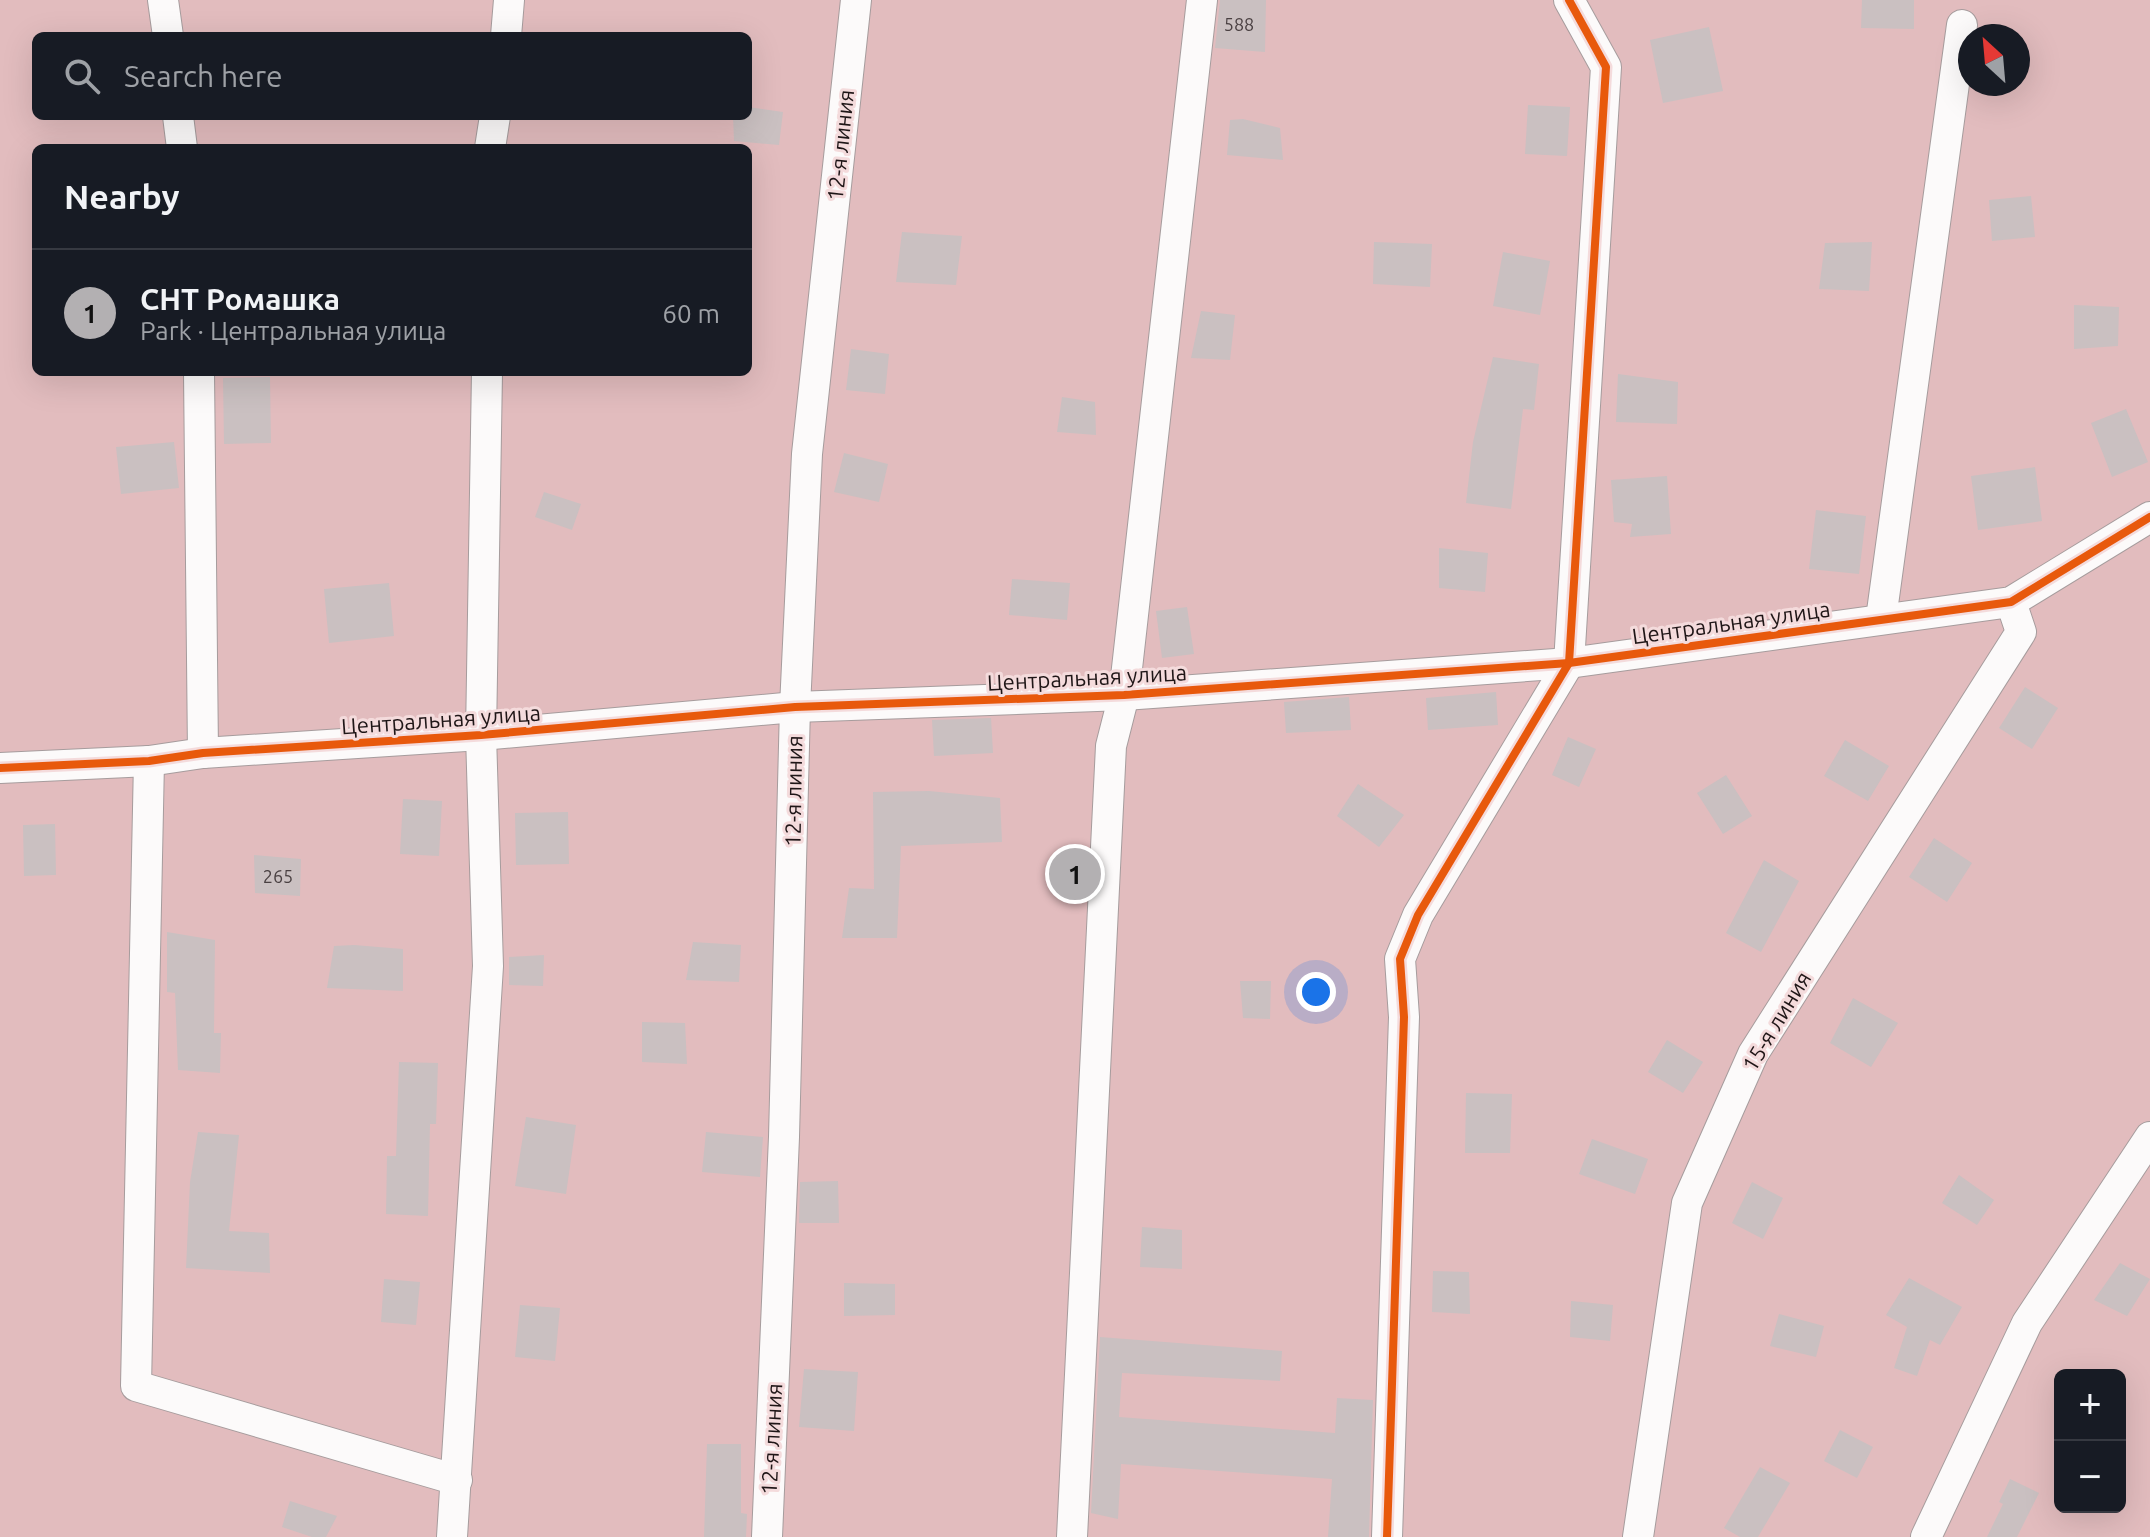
<!DOCTYPE html>
<html lang="en">
<head>
<meta charset="utf-8">
<style>
	body { margin:0; font-family:Ubuntu,sans-serif; background:#20242c; color:#f1f3f6 }
	.controls { position:absolute; right:24px; bottom:24px; display:grid; overflow:hidden; border-radius:12px; box-shadow:0 8px 32px #0002 }
	.controls button { width:72px; height:72px; display:grid; place-items:center; padding:0; border:0; border-bottom:2px solid #363941; background:#171b24; color:#f1f3f6; font:40px sans-serif }
	.compass { position:absolute; left:1958px; top:24px; width:72px; height:72px; border-radius:50%; background:#171b24; box-shadow:0 8px 32px #0002; rotate:334deg }
	.you { position:absolute; left:1316px; top:992px; width:28px; height:28px; margin:-20px; border:6px solid #fff; border-radius:50%; background:#1a73e8; box-shadow:0 0 0 12px #1a73e833 }
	.badge { display:grid; place-items:center; width:52px; height:52px; border-radius:50%; background:#b3b0b2; color:#111; font-size:26px; font-weight:700 }
	.pin { position:absolute; translate:-50% -50%; border:4px solid #fff; box-shadow:0 2px 8px #0006 }
	.list { margin:0; padding:0; list-style:none }
	h2 { display:flex; justify-content:space-between; align-items:center; height:104px; margin:0; padding:0 32px; font-size:34px }
	h2 small { font-size:26px; font-weight:400; color:#9ea1a6 }
	.list li { display:grid; grid-template-columns:52px 1fr auto; gap:24px; align-items:center; box-sizing:border-box; height:128px; padding:0 32px; border-top:2px solid #363941 }
	.list b { display:block; font-size:30px; white-space:nowrap }
	.list p { margin:0; font-size:26px; white-space:nowrap; color:#9ea1a6 }
	.list em { font-size:26px; font-style:normal; color:#9ea1a6 }
	.icon { flex:none; width:44px; height:44px; fill:none; stroke:currentColor; stroke-width:2; stroke-linecap:round; stroke-linejoin:round }
	.map { position:relative; flex:none; width:2150px; height:1537px; overflow:hidden }
	.search { position:absolute; background:#171b24; box-shadow:0 8px 32px #0002; left:32px; top:32px; width:720px; height:88px; display:flex; align-items:center; gap:20px; box-sizing:border-box; padding:0 28px; border-radius:12px; color:#9ea1a6; font-size:30px }
	.panel { position:absolute; background:#171b24; box-shadow:0 8px 32px #0002; left:32px; top:144px; width:720px; height:232px; border-radius:12px }
	.map>svg:first-child { display:block }
</style>
</head>
<body>
<div class="map">
<svg width="2150" height="1537" viewBox="0 0 2150 1537">
	<rect width="100%" height="100%" fill="#eee1e1"/>
	<path fill="#e2bcbe" fill-rule="evenodd" d="M0,0H2150V1537H0ZM36,36H748V116H36ZM1970,36H2018V84H1970ZM36,148H748V372H36ZM2060,1375H2120V1507H2060Z"/>
	<g fill="#cac0c1">
		<polygon points="1220,0 1266,0 1265,52 1215,48"/>
		<polygon points="1862,0 1914,0 1914,29 1861,28"/>
		<polygon points="1709,27 1723,91 1663,103 1650,40"/>
		<polygon points="1528,105 1570,107 1567,156 1525,154"/>
		<polygon points="748,107 783,112 779,145 734,141 733,116 748,116"/>
		<polygon points="1243,119 1280,128 1283,160 1227,155 1230,120"/>
		<polygon points="2031,196 2035,237 1992,241 1989,200"/>
		<polygon points="902,232 962,236 956,285 896,282"/>
		<polygon points="1374,242 1432,244 1430,287 1373,284"/>
		<polygon points="1872,242 1869,291 1819,289 1825,243"/>
		<polygon points="1503,252 1550,261 1540,315 1493,306"/>
		<polygon points="2074,305 2119,307 2118,346 2074,349"/>
		<polygon points="1201,311 1235,315 1230,360 1191,358"/>
		<polygon points="851,349 889,354 885,394 846,390"/>
		<polygon points="1493,357 1539,364 1534,410 1523,409 1511,509 1466,503 1473,442"/>
		<polygon points="1618,374 1678,382 1677,424 1616,422"/>
		<polygon points="270,377 271,443 224,444 223,378"/>
		<polygon points="1062,397 1095,402 1096,435 1057,432"/>
		<polygon points="2126,409 2148,462 2112,477 2091,423"/>
		<polygon points="174,442 179,488 121,494 116,447"/>
		<polygon points="844,453 888,464 879,502 834,492"/>
		<polygon points="2035,467 2042,521 1978,530 1971,476"/>
		<polygon points="1667,476 1671,534 1630,537 1632,524 1614,522 1611,480"/>
		<polygon points="544,492 581,504 572,530 535,517"/>
		<polygon points="1816,510 1866,516 1859,574 1809,569"/>
		<polygon points="1439,548 1488,553 1485,592 1439,588"/>
		<polygon points="1012,579 1070,583 1067,620 1009,615"/>
		<polygon points="389,583 394,636 329,643 324,589"/>
		<polygon points="1187,607 1194,654 1162,658 1156,611"/>
		<polygon points="2025,687 2058,708 2032,749 1999,728"/>
		<polygon points="1496,692 1498,725 1428,730 1426,698"/>
		<polygon points="1349,697 1351,730 1286,733 1284,702"/>
		<polygon points="991,718 993,753 934,756 932,720"/>
		<polygon points="1568,737 1596,749 1579,787 1552,775"/>
		<polygon points="1845,740 1889,766 1868,801 1824,776"/>
		<polygon points="1726,775 1752,816 1723,834 1697,793"/>
		<polygon points="1358,784 1404,815 1379,847 1337,816"/>
		<polygon points="929,791 1000,798 1002,842 901,846 897,938 842,938 849,888 874,889 873,792"/>
		<polygon points="403,799 442,801 439,856 400,854"/>
		<polygon points="568,812 569,864 516,865 515,813"/>
		<polygon points="55,824 56,875 24,876 23,825"/>
		<polygon points="1934,838 1972,863 1947,902 1909,877"/>
		<polygon points="254,855 301,859 300,896 255,893"/>
		<polygon points="1764,860 1799,881 1761,952 1726,933"/>
		<polygon points="167,932 215,940 214,1033 221,1033 220,1073 178,1070 175,993 167,992"/>
		<polygon points="693,942 741,945 739,982 686,980"/>
		<polygon points="354,945 403,949 403,991 327,988 334,946"/>
		<polygon points="544,955 543,986 509,985 509,957"/>
		<polygon points="1240,981 1271,981 1270,1019 1243,1018"/>
		<polygon points="1853,998 1898,1023 1871,1067 1830,1043"/>
		<polygon points="642,1022 685,1023 687,1064 642,1062"/>
		<polygon points="1667,1040 1703,1062 1683,1093 1648,1072"/>
		<polygon points="399,1062 438,1063 436,1124 430,1124 428,1216 386,1214 387,1156 396,1156"/>
		<polygon points="1466,1093 1512,1094 1510,1153 1465,1153"/>
		<polygon points="526,1117 576,1125 566,1194 515,1186"/>
		<polygon points="198,1132 239,1135 229,1231 269,1233 270,1273 186,1268 190,1182"/>
		<polygon points="706,1132 763,1137 760,1177 702,1172"/>
		<polygon points="1592,1139 1648,1159 1635,1194 1579,1174"/>
		<polygon points="1959,1175 1994,1200 1977,1225 1942,1203"/>
		<polygon points="838,1181 839,1223 799,1223 800,1182"/>
		<polygon points="1752,1182 1783,1198 1763,1239 1732,1223"/>
		<polygon points="1142,1227 1182,1230 1182,1269 1140,1267"/>
		<polygon points="2120,1263 2150,1279 2127,1316 2094,1300"/>
		<polygon points="1433,1271 1469,1272 1470,1314 1432,1312"/>
		<polygon points="1909,1278 1962,1307 1940,1345 1930,1340 1917,1376 1894,1368 1907,1327 1886,1315"/>
		<polygon points="384,1279 420,1282 416,1325 381,1322"/>
		<polygon points="844,1283 895,1284 895,1315 844,1316"/>
		<polygon points="1571,1301 1613,1305 1610,1341 1570,1337"/>
		<polygon points="520,1305 560,1308 555,1361 515,1357"/>
		<polygon points="1779,1314 1824,1326 1816,1357 1770,1346"/>
		<polygon points="1100,1337 1282,1351 1280,1381 1122,1373 1119,1417 1335,1433 1337,1398 1373,1400 1369,1537 1328,1537 1332,1479 1121,1464 1118,1519 1091,1513"/>
		<polygon points="804,1369 858,1372 854,1431 799,1427"/>
		<polygon points="1840,1430 1873,1447 1857,1478 1824,1461"/>
		<polygon points="707,1444 741,1444 741,1513 747,1514 746,1537 704,1537"/>
		<polygon points="1760,1467 1790,1483 1758,1537 1740,1537 1724,1528"/>
		<polygon points="2010,1479 2039,1493 2017,1537 1987,1537 2003,1504 1999,1502"/>
		<polygon points="290,1501 337,1516 326,1537 312,1537 282,1527"/>
	</g>
	<g fill="none" stroke-linecap="round" stroke-linejoin="round">
		<g stroke="#a69c9d" stroke-width="32">
			<g id="minor">
				<polyline points="163,0 168,36"/>
				<polyline points="506,36 509,0"/>
				<polyline points="178,116 182,148"/>
				<polyline points="490,148 495,116"/>
				<polyline points="199,372 203,753"/>
				<polyline points="1881,619 1962,25"/>
				<polyline points="149,761 136,1386 457,1480"/>
				<polyline points="0,768 149,761 203,753 481,735 795,707 1124,695 1569,663 2011,602 2150,517"/>
				<polyline points="452,1537 488,966 481,735 487,372"/>
				<polyline points="767,1537 784,1137 795,707 807,454 856,0"/>
				<polyline points="1072,1537 1111,746 1124,695 1202,0"/>
				<polyline points="1387,1537 1404,1017 1400,959 1418,915 1569,663 1606,67 1569,0"/>
				<polyline points="1638,1537 1687,1203 1753,1054 2021,632 2011,602"/>
				<polyline points="1926,1537 2027,1323 2150,1137"/>
			</g>
		</g>
		<use href="#minor" stroke="#fcfafa" stroke-width="30"/>
		<g stroke="#f4dbdc" stroke-width="13">
			<g id="cycleway">
				<polyline points="0,768 149,761 203,753 481,735 795,707 1124,695 1569,663 2011,602 2150,517"/>
				<polyline points="1387,1537 1404,1017 1400,959 1418,915 1569,663 1606,67 1569,0"/>
			</g>
		</g>
		<use href="#cycleway" stroke="#e8590c" stroke-width="8"/>
	</g>
	<g text-anchor="middle" dominant-baseline="central" stroke-width="6" stroke-linejoin="round" paint-order="stroke">
		<g font-size="18" fill="#4a4042">
			<text x="1239" y="24">588</text>
			<text x="278" y="876">265</text>
		</g>
		<g font-size="22" fill="#1f1617" stroke="#f4dbdc">
			<text transform="translate(840 145) rotate(-84)">12-я линия</text>
			<text transform="translate(1731 622) rotate(-8)">Центральная улица</text>
			<text transform="translate(1087 677) rotate(-3)">Центральная улица</text>
			<text transform="translate(441 719) rotate(-4)">Центральная улица</text>
			<text transform="translate(793 791) rotate(-89)">12-я линия</text>
			<text transform="translate(1776 1021) rotate(-59)">15-я линия</text>
			<text transform="translate(771 1439) rotate(-87)">12-я линия</text>
		</g>
	</g>
</svg>
<div class="controls">
<button>+</button>
<button>−</button>
</div>
<svg class="compass" viewBox="-18 -18 36 36"><path d="M0-13l5 13h-10z" fill="#e53935"/><path d="M0 13l5-13h-10z" fill="#9ea1a6"/></svg>
<div class="you"></div>
<div class="pin badge" style="left:1075px;top:874px">1</div>
<div class="search"><svg class="icon" aria-label="search" viewBox="0 0 24 24"><circle cx="10" cy="10" r="6"/><path d="M15 15l6 6"/></svg>Search here</div>
<section class="panel">
<h2>Nearby<small></small></h2>
<ul class="list">
<li><span class="badge">1</span><div><b>СНТ Ромашка</b><p>Park · Центральная улица</p></div><em>60 m</em></li>
</ul>
</section>
</div>
</body>
</html>
